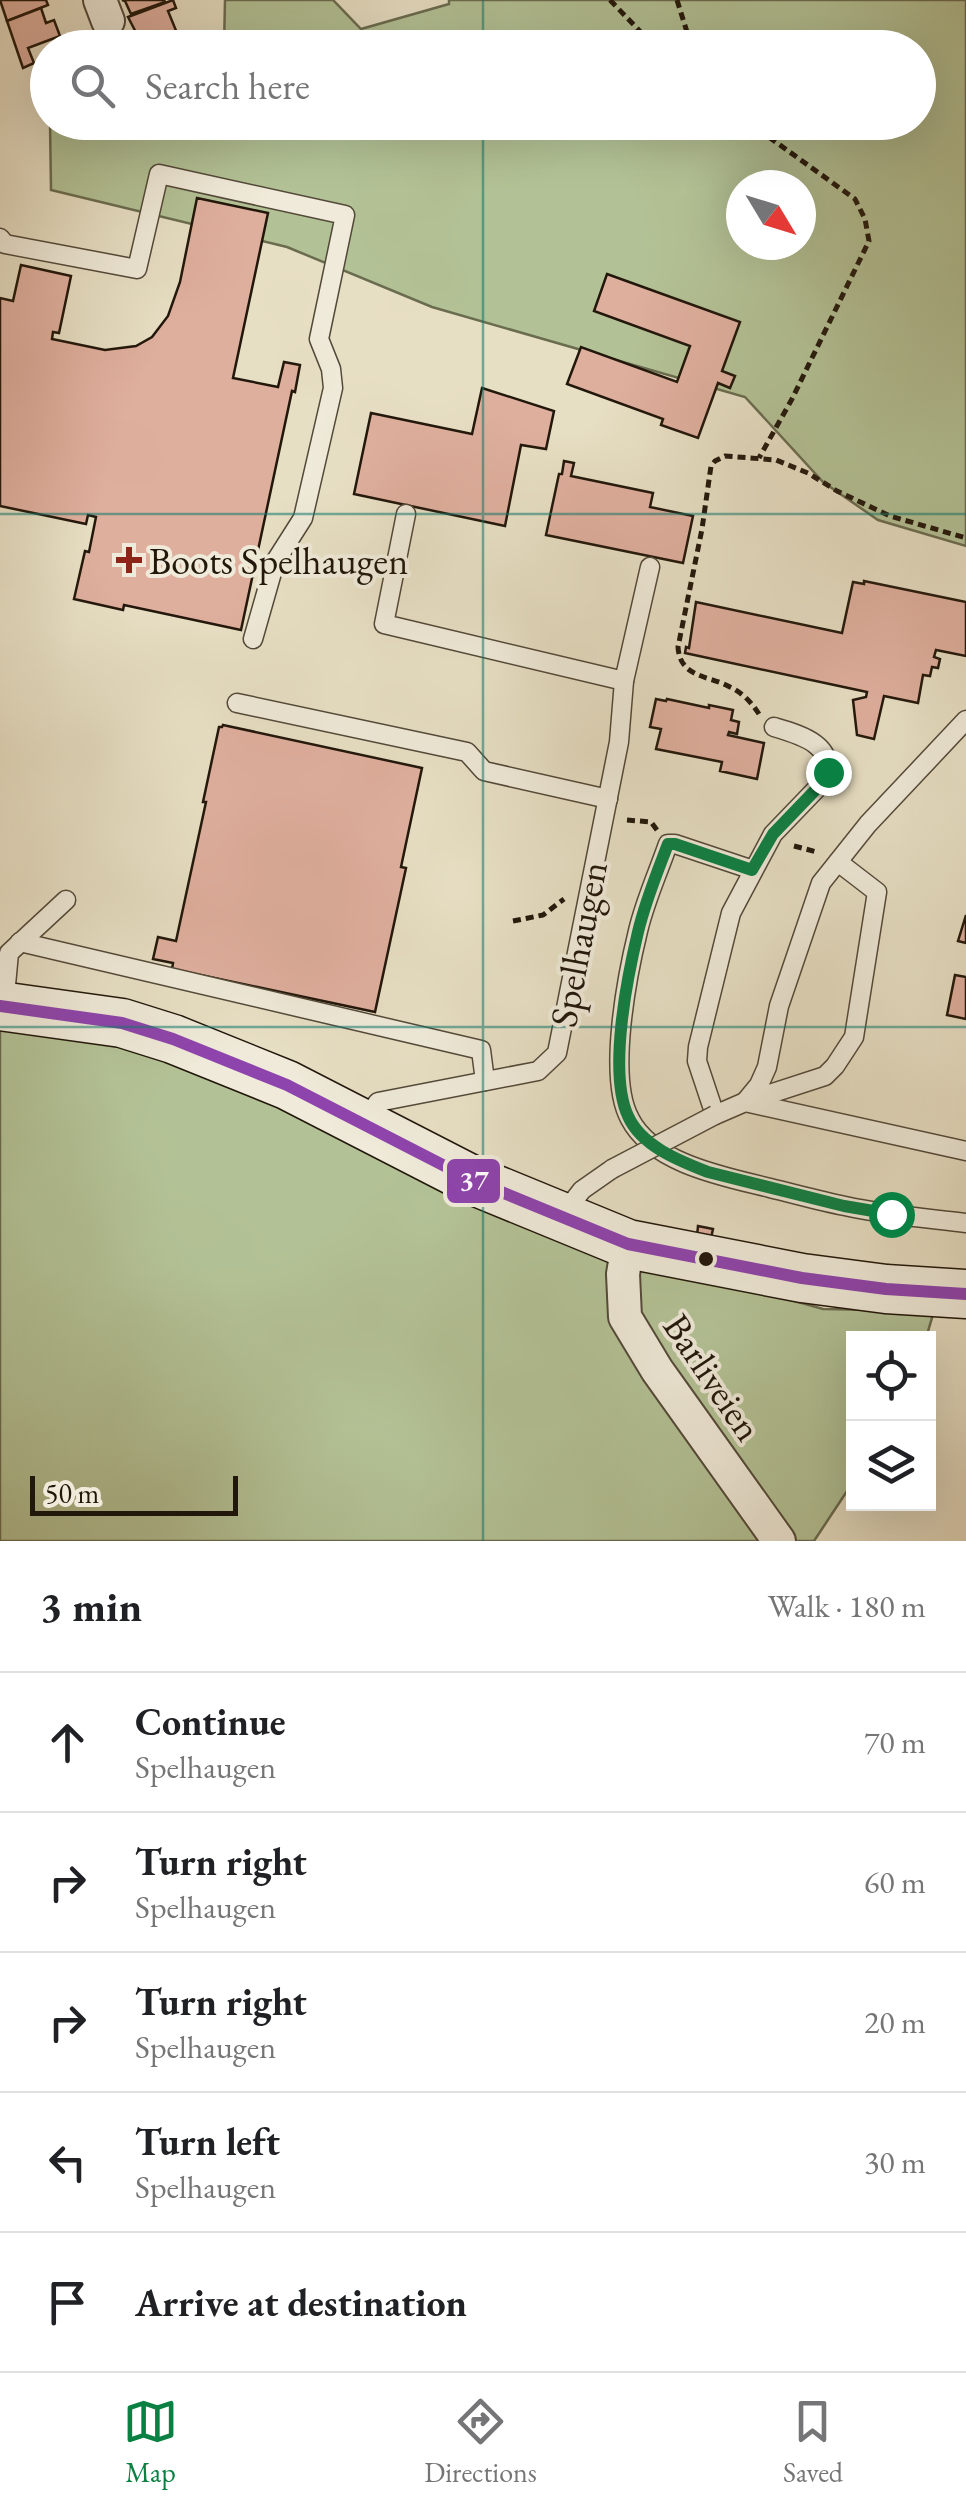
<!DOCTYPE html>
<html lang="en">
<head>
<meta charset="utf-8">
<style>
	body { margin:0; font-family:"EB Garamond",serif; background:#f2f2f2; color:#202124 }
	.controls { position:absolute; right:30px; bottom:30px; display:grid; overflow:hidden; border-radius:0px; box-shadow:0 10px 40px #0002 }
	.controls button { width:90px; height:90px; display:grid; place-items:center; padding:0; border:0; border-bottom:2px solid #e0e0e0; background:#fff; color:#202124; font:50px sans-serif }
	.compass { position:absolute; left:726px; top:170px; width:90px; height:90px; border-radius:50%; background:#fff; box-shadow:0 10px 40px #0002; rotate:128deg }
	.scale { position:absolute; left:30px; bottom:25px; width:208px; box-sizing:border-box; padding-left:10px; border:5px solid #22170b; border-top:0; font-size:28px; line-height:35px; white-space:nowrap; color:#22170b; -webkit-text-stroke:8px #efead9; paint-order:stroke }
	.stop { position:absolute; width:30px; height:30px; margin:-22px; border:8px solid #0b8043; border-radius:50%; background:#fff }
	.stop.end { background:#0b8043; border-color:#fff; box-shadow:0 2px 10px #0008 }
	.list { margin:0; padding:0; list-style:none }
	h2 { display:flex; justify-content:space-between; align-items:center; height:130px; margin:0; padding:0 40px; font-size:42px }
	h2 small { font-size:32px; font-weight:400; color:#757577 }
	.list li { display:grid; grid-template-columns:65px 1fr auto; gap:30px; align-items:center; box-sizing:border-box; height:140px; padding:0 40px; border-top:2px solid #e0e0e0 }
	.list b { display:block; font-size:38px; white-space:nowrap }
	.list p { margin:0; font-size:32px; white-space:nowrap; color:#757577 }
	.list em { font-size:32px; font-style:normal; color:#757577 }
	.icon { flex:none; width:55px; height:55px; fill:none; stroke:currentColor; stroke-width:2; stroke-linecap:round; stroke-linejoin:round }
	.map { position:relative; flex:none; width:966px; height:1541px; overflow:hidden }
	.search { position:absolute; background:#fff; box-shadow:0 10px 40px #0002; left:30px; right:30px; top:30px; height:110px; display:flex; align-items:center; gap:25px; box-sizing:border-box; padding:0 35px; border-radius:55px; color:#757577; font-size:38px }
	.sheet { height:830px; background:#fff }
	nav { display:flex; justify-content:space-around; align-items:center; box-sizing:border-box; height:140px; border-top:2px solid #e0e0e0; background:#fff; font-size:28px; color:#757577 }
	nav a { display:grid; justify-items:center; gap:5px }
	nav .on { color:#0b8043 }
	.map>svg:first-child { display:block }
</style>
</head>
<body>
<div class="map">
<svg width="966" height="1541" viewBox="0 0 966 1541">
	<rect width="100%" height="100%" fill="#e7dfc4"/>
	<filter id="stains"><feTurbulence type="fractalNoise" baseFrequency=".002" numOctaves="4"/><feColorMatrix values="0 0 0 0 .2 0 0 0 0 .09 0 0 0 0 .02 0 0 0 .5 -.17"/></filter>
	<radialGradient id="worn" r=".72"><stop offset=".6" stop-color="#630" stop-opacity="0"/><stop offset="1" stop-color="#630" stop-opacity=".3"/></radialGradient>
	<g fill="#b3c296" stroke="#6a6c50" stroke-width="2.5" fill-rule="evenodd">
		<path d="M225,0H333L361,29L449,4V0H966V546L878,520L823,482L745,397L432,307L287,247L51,190L50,123L918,122V48L224,47ZM741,185H801V245H741Z"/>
		<polygon points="0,1029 137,1032 589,1244 823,1309 934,1311 926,1338 854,1338 853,1482 814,1541 0,1541"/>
	</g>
	<g fill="#dfaf9e" stroke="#22170b" stroke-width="2.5">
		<polygon points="0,0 46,0 48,5 7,21"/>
		<polygon points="122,0 164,0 165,2 131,14 125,1"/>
		<polygon points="173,0 176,8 168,11 177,33 143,46 128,17"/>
		<polygon points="41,8 46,23 54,20 60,36 28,48 34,63 23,68 7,21"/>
		<polygon points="197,198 268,213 233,378 278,387 284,362 300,365 295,392 292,391 241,630 124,605 123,610 74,599 85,551 89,552 96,517 88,515 86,524 0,506 0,298 13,301 21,265 71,276 59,333 53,332 52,339 105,350 136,346 152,337 168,316 180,282"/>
		<polygon points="607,274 740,322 722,371 735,376 730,388 718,383 698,438 661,425 663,419 567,384 581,347 677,382 690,346 594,311"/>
		<polygon points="482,388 554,411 546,449 521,445 505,526 354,494 371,413 472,434"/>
		<polygon points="564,461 574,463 571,476 653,493 650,507 693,516 683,563 546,535 559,474 562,474"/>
		<polygon points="864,581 966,602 966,656 936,650 934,657 940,659 938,668 932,667 930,676 923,675 918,703 884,696 874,739 857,735 853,700 866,697 867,692 685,653 686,647 689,648 696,602 842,633 853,582 864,584"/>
		<polygon points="656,699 666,701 667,699 709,708 709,705 733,710 731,720 739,722 737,734 729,732 728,735 764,743 757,779 720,771 722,762 656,749 661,729 650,727"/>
		<polygon points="223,725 422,768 401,867 406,868 375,1012 172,969 173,963 153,959 158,937 176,941 206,802 203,802 219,727 222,727"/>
		<polygon points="966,915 966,943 958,941"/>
		<polygon points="955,975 966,977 966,1019 947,1015"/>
		<polygon points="698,1226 713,1229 711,1238 697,1236"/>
	</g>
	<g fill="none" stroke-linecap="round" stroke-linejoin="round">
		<g stroke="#534939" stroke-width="21">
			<g id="service">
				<polyline points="0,238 5,244 137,269 159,174 345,215 319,339 331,369 333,388 303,518 275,562 253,639"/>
				<polyline points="406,514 384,624 624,681"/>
				<polyline points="237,703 467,752 484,771 608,799"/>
				<polyline points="966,720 868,824 821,883 779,1006 767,1067 759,1085 745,1102 966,1151"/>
				<path d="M774,727C801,735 838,745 824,781L773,834L731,913L698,1047L697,1061L715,1115L745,1102L825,1076L835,1066L854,1037L877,892L838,862"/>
				<path d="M753,870L675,844H668C658,873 645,901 638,931C627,976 607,1078 630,1119C653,1164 726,1177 770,1188C795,1194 820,1201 845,1206C885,1215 925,1218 966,1223"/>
				<polyline points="20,942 481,1050 485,1081"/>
				<polyline points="4,1006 9,953 66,900"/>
				<polyline points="362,1124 378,1102 538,1071 557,1053 619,742 624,681 650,567"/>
				<polyline points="564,1213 582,1190 612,1169"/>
			</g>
		</g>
		<g stroke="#534939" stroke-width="36">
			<g id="minor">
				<polyline points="100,0 108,21"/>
				<polyline points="628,1244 623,1274 625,1317 657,1370 779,1541"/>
			</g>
		</g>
		<g stroke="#22170b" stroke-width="51">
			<polyline id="secondary" points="0,1006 122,1023 173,1039 287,1085 472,1180 628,1244 802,1278 886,1289 966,1294"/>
		</g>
		<g stroke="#22170b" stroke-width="5" stroke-dasharray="8 5" stroke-linecap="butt">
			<polyline points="610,0 656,48"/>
			<polyline points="677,0 692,48"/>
			<polyline points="748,122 855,199 865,219 869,241 792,399 759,458"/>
			<path d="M759,714C752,703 743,693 730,687C708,675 680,678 678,647L702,529L711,466L715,461L725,456L776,460L808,473L837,491L890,516L966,538"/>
			<polyline points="627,820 651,822 657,830"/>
			<polyline points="794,846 817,852"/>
			<polyline points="513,921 543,915 564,899"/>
		</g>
		<use href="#service" stroke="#efead9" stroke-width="18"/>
		<use href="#minor" stroke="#efead9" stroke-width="32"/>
		<use href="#secondary" stroke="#efead9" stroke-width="48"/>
		<g stroke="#534939" stroke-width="21" stroke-linecap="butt">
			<polyline id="service-bridge" points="612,1169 715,1115"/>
		</g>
		<use href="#service-bridge" stroke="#efead9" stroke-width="18"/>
		<g stroke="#efead9" stroke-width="20">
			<polyline id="bus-1" points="0,1006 122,1023 173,1039 287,1085 472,1180 628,1244 802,1278 886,1289 966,1294"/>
		</g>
		<use href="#bus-1" stroke="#8e44ad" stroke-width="12"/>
	</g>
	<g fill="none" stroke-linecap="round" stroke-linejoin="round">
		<path stroke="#0b8043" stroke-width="12" d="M828,772L824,781L773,834L752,870L675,844H668C657,873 645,902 638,932C627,978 608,1073 628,1116C641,1146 680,1161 708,1172L844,1206L891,1214"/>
	</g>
	<path fill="none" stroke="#0f766e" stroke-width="2.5" stroke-opacity="0.55" d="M483,0V48M483,122V1541M0,514H966M0,1027H966"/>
	<path fill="#8f2418" stroke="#efead9" stroke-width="4" d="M124 545h10v10h10v10h-10v10h-10v-10h-10v-10h10z"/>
	<circle fill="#22170b" stroke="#efead9" stroke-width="4" cx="706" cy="1259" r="9"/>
	<g text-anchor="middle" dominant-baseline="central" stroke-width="8" stroke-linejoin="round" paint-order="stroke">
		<g font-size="38" fill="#22170b" stroke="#efead9" text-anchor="start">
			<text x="149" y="560">Boots Spelhaugen</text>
		</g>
		<g font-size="38" fill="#22170b" stroke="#efead9">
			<text transform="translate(578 944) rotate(-79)">Spelhaugen</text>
			<text transform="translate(713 1377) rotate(56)">Barliveien</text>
		</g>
	</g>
	<rect stroke="#efead9" stroke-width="4" x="445" y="1157" width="57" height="48" rx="10" fill="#8e44ad"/>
	<g font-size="28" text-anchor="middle" font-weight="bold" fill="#fff">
		<text x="474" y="1190">37</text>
	</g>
	<rect width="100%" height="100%" filter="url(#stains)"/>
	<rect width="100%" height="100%" fill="url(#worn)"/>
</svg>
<div class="controls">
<button><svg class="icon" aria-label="locate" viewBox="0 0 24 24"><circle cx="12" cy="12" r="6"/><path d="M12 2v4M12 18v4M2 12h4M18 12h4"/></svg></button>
<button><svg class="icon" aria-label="layers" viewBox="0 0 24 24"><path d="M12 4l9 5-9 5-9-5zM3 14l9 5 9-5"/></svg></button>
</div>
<svg class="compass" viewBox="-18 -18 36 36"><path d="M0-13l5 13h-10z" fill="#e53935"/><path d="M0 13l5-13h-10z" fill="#757577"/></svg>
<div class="scale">50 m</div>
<div class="stop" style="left:891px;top:1214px"></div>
<div class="stop end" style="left:828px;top:772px"></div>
<div class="search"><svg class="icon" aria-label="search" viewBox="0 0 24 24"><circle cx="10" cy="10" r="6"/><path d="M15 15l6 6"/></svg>Search here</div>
</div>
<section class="sheet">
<h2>3 min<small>Walk · 180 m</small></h2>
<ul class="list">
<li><svg class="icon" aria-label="ahead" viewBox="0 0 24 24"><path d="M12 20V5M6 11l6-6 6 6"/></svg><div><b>Continue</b><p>Spelhaugen</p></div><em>70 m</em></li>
<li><svg class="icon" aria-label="right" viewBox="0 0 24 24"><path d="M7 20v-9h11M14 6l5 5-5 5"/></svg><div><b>Turn right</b><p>Spelhaugen</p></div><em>60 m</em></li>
<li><svg class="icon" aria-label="right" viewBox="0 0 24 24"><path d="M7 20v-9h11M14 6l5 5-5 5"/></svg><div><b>Turn right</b><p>Spelhaugen</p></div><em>20 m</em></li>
<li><svg class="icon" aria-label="left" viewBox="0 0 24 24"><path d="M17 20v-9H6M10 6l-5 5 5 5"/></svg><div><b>Turn left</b><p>Spelhaugen</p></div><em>30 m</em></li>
<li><svg class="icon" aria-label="arrive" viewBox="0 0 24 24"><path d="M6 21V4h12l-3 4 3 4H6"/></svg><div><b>Arrive at destination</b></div></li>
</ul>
</section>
<nav>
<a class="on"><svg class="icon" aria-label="map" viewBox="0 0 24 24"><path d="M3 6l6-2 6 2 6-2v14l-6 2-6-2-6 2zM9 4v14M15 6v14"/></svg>Map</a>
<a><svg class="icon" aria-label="directions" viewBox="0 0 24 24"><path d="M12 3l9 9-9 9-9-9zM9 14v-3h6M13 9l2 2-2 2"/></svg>Directions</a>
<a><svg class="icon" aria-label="saved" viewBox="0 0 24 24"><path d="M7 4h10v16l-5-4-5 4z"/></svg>Saved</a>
</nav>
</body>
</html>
